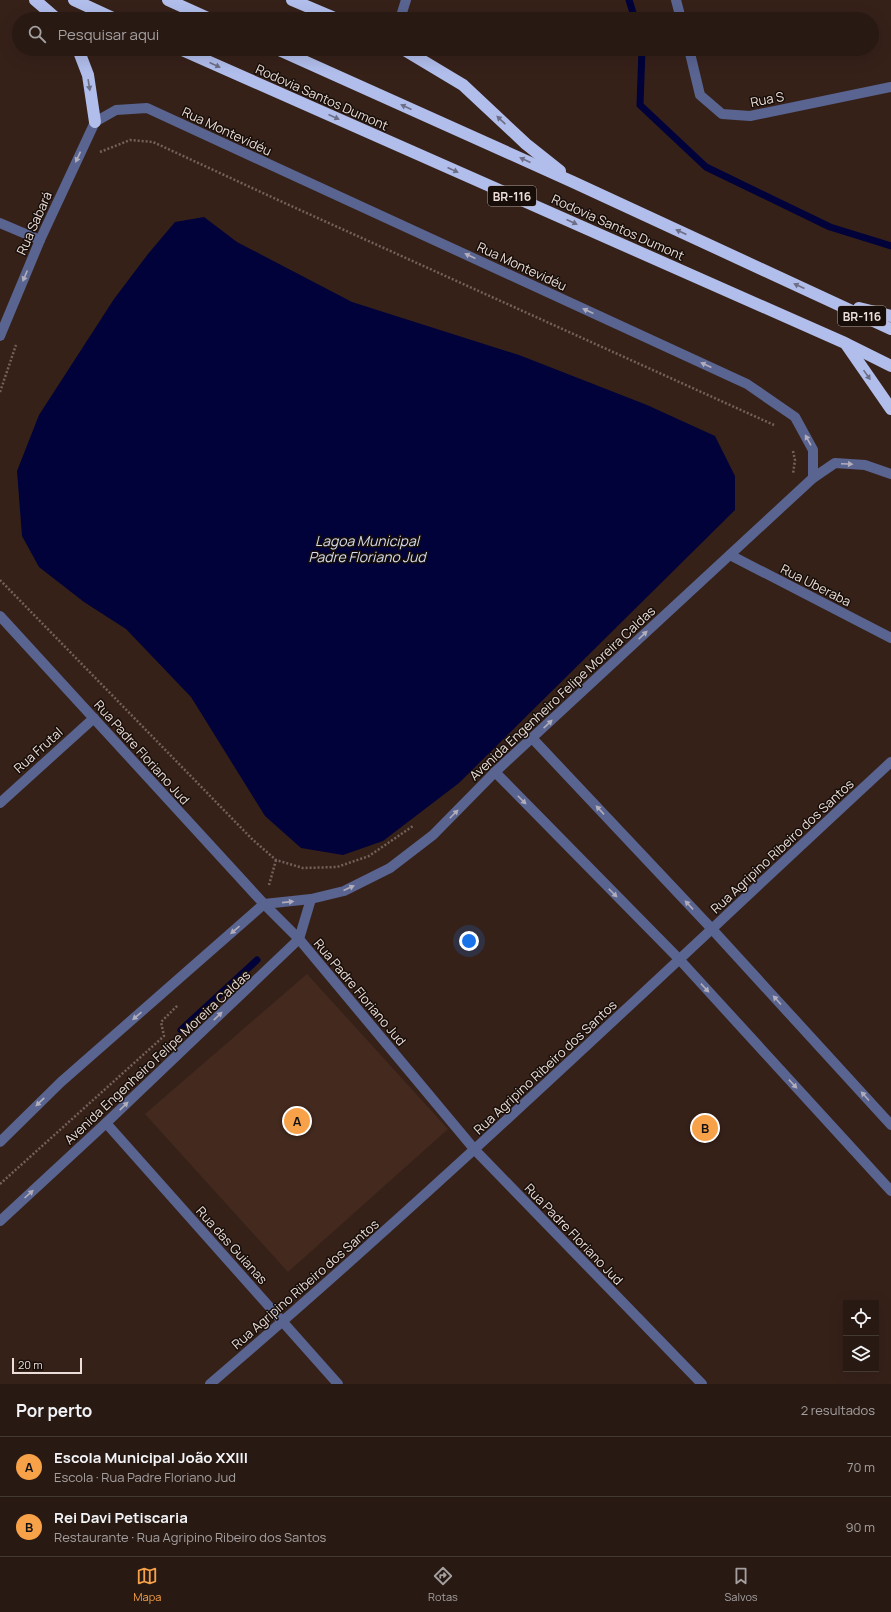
<!DOCTYPE html>
<html lang="pt">
<head>
<meta charset="utf-8">
<style>
	body { margin:0; font-family:Manrope,sans-serif; background:#342621; color:#f1f3f6 }
	.controls { position:absolute; right:12px; bottom:12px; display:grid; overflow:hidden; border-radius:0px; box-shadow:0 4px 16px #0002 }
	.controls button { width:36px; height:36px; display:grid; place-items:center; padding:0; border:0; border-bottom:1px solid #443833; background:#281913; color:#f1f3f6; font:20px sans-serif }
	.scale { position:absolute; left:12px; bottom:10px; width:70px; box-sizing:border-box; padding-left:4px; border:2px solid #ebddd7; border-top:0; font-size:11px; line-height:14px; white-space:nowrap; color:#ebddd7; -webkit-text-stroke:3px #170e0a; paint-order:stroke }
	.you { position:absolute; left:469px; top:941px; width:14px; height:14px; margin:-10px; border:3px solid #fff; border-radius:50%; background:#1a73e8; box-shadow:0 0 0 6px #1a73e833 }
	.badge { display:grid; place-items:center; width:26px; height:26px; border-radius:50%; background:#f7a149; color:#111; font-size:13px; font-weight:700 }
	.pin { position:absolute; translate:-50% -50%; border:2px solid #fff; box-shadow:0 1px 4px #0006 }
	.list { margin:0; padding:0; list-style:none }
	h2 { display:flex; justify-content:space-between; align-items:center; height:52px; margin:0; padding:0 16px; font-size:17px }
	h2 small { font-size:13px; font-weight:400; color:#a5a0a0 }
	.list li { display:grid; grid-template-columns:26px 1fr auto; gap:12px; align-items:center; box-sizing:border-box; height:60px; padding:0 16px; border-top:1px solid #443833 }
	.list b { display:block; font-size:15px; white-space:nowrap }
	.list p { margin:0; font-size:13px; white-space:nowrap; color:#a5a0a0 }
	.list em { font-size:13px; font-style:normal; color:#a5a0a0 }
	.icon { flex:none; width:22px; height:22px; fill:none; stroke:currentColor; stroke-width:2; stroke-linecap:round; stroke-linejoin:round }
	.map { position:relative; flex:none; width:891px; height:1384px; overflow:hidden }
	.search { position:absolute; background:#281913; box-shadow:0 4px 16px #0002; left:12px; right:12px; top:12px; height:44px; display:flex; align-items:center; gap:10px; box-sizing:border-box; padding:0 14px; border-radius:22px; color:#a5a0a0; font-size:15px }
	.sheet { height:172px; background:#281913 }
	nav { display:flex; justify-content:space-around; align-items:center; box-sizing:border-box; height:56px; border-top:1px solid #443833; background:#281913; font-size:11px; color:#a5a0a0 }
	nav a { display:grid; justify-items:center; gap:2px }
	nav .on { color:#f7a149 }
	.map>svg:first-child { display:block }
</style>
</head>
<body>
<div class="map">
<svg width="891" height="1384" viewBox="0 0 891 1384">
	<rect width="100%" height="100%" fill="#362119"/>
	<polygon fill="#43291e" points="307,974 448,1129 288,1272 145,1114"/>
	<polygon fill="#000239" points="204,217 237,242 352,302 519,355 647,405 715,436 735,476 735,510 459,783 383,841 343,855 301,848 265,816 191,697 126,629 84,602 39,567 22,536 17,471 39,415 114,299 148,254 175,222"/>
	<g fill="none" stroke-linecap="round" stroke-linejoin="round">
		<g stroke="#000239" stroke-width="7">
			<polyline points="629,0 635,19"/>
			<polyline points="642,49 640,105 706,167 830,227 891,246"/>
			<polyline points="181,1030 257,960"/>
		</g>
		<g stroke="#74615a" stroke-width="2.5" stroke-dasharray="2 2" stroke-linecap="butt">
			<polyline points="100,152 130,140 153,142 278,200 774,425"/>
			<polyline points="0,392 16,345"/>
			<polyline points="793,451 795,460 793,474"/>
			<polyline points="0,580 252,839 276,860 303,868 337,867 369,856 413,826"/>
			<polyline points="269,885 276,860"/>
			<polyline points="0,1184 164,1036 161,1022 178,1005"/>
		</g>
		<g stroke="#596491" stroke-width="10">
			<polyline points="676,0 681,19"/>
			<polyline points="400,19 406,0"/>
			<polyline points="689,49 700,95 722,114 750,116 891,87"/>
			<polyline points="0,223 40,240"/>
			<polyline points="0,336 40,240 95,122 116,110 147,108 747,384 795,417 813,450 813,478"/>
			<polyline points="730,555 891,638"/>
			<polyline points="0,616 264,904 299,939 475,1150 702,1384"/>
			<polyline points="532,738 711,928 891,1125"/>
			<polyline points="495,772 679,959 891,1191"/>
			<polyline points="0,803 94,718"/>
			<polyline points="106,1123 338,1384"/>
			<polyline points="0,1142 61,1082 264,904 311,899 344,891 390,868 433,835 495,772 813,478 835,463 865,465 891,474"/>
			<polyline points="0,1221 106,1123 299,939 311,899"/>
			<path d="M210,1384C444,1184 665,971 891,762"/>
		</g>
		<g stroke="#b1bdeb" stroke-width="12">
			<polyline points="35,0 57,19"/>
			<polyline points="74,0 115,19"/>
			<polyline points="168,0 210,19"/>
			<polyline points="292,0 337,19"/>
			<polyline points="78,49 88,75 95,122"/>
			<polyline points="180,49 845,343 891,366"/>
			<polyline points="277,49 573,182 891,329"/>
			<polyline points="403,49 463,85 526,144 560,171"/>
			<polyline points="859,308 891,316"/>
			<polyline points="846,344 891,409"/>
		</g>
	</g>
	<defs><path id="oneway-solid" d="M-6-.8H1V-3.2L6.5 0L1 3.2V.8H-6Z"/></defs>
	<g fill="#6c6e86">
		<use href="#oneway-solid" transform="translate(215 65) rotate(24)"/>
		<use href="#oneway-solid" transform="translate(89 85) rotate(81)"/>
		<use href="#oneway-solid" transform="translate(406 107) rotate(-156)"/>
		<use href="#oneway-solid" transform="translate(334 117) rotate(24)"/>
		<use href="#oneway-solid" transform="translate(501 120) rotate(-137)"/>
		<use href="#oneway-solid" transform="translate(525 160) rotate(-156)"/>
		<use href="#oneway-solid" transform="translate(453 170) rotate(24)"/>
		<use href="#oneway-solid" transform="translate(572 222) rotate(24)"/>
		<use href="#oneway-solid" transform="translate(681 232) rotate(-155)"/>
		<use href="#oneway-solid" transform="translate(799 286) rotate(-155)"/>
		<use href="#oneway-solid" transform="translate(867 375) rotate(55)"/>
	</g>
	<g fill="#b1adbb">
		<use href="#oneway-solid" transform="translate(78 157) rotate(115)"/>
		<use href="#oneway-solid" transform="translate(470 256) rotate(-155)"/>
		<use href="#oneway-solid" transform="translate(25 276) rotate(113)"/>
		<use href="#oneway-solid" transform="translate(588 311) rotate(-155)"/>
		<use href="#oneway-solid" transform="translate(706 365) rotate(-155)"/>
		<use href="#oneway-solid" transform="translate(808 440) rotate(-119)"/>
		<use href="#oneway-solid" transform="translate(847 464) rotate(3)"/>
		<use href="#oneway-solid" transform="translate(643 635) rotate(-43)"/>
		<use href="#oneway-solid" transform="translate(548 724) rotate(-43)"/>
		<use href="#oneway-solid" transform="translate(522 800) rotate(45)"/>
		<use href="#oneway-solid" transform="translate(600 810) rotate(-133)"/>
		<use href="#oneway-solid" transform="translate(454 814) rotate(-45)"/>
		<use href="#oneway-solid" transform="translate(349 888) rotate(-24)"/>
		<use href="#oneway-solid" transform="translate(613 893) rotate(45)"/>
		<use href="#oneway-solid" transform="translate(288 902) rotate(-6)"/>
		<use href="#oneway-solid" transform="translate(689 905) rotate(-133)"/>
		<use href="#oneway-solid" transform="translate(235 930) rotate(139)"/>
		<use href="#oneway-solid" transform="translate(705 988) rotate(47)"/>
		<use href="#oneway-solid" transform="translate(777 1000) rotate(-132)"/>
		<use href="#oneway-solid" transform="translate(137 1016) rotate(139)"/>
		<use href="#oneway-solid" transform="translate(218 1016) rotate(-44)"/>
		<use href="#oneway-solid" transform="translate(793 1084) rotate(47)"/>
		<use href="#oneway-solid" transform="translate(865 1096) rotate(-132)"/>
		<use href="#oneway-solid" transform="translate(40 1102) rotate(136)"/>
		<use href="#oneway-solid" transform="translate(124 1106) rotate(-44)"/>
		<use href="#oneway-solid" transform="translate(29 1194) rotate(-42)"/>
	</g>
	<g text-anchor="middle" dominant-baseline="central" stroke-width="3" stroke-linejoin="round" paint-order="stroke">
		<g fill="#170e0a" stroke="#ab9f9a" stroke-width="1">
			<rect x="488" y="186" width="48" height="20" rx="3"/>
			<rect x="838" y="306" width="48" height="20" rx="3"/>
		</g>
		<g font-size="12" font-weight="bold" fill="#ebddd7">
			<text x="512" y="196">BR-116</text>
			<text x="862" y="316">BR-116</text>
		</g>
		<g font-size="13" fill="#ebddd7" stroke="#170e0a">
			<text transform="translate(322 97) rotate(24)">Rodovia Santos Dumont</text>
			<text transform="translate(767 99) rotate(-11)">Rua S</text>
			<text transform="translate(227 131) rotate(25)">Rua Montevidéu</text>
			<text transform="translate(34 223) rotate(-66)">Rua Sabará</text>
			<text transform="translate(618 227) rotate(24)">Rodovia Santos Dumont</text>
			<text transform="translate(522 266) rotate(25)">Rua Montevidéu</text>
			<text transform="translate(816 585) rotate(27)">Rua Uberaba</text>
			<text transform="translate(562 693) rotate(-43)">Avenida Engenheiro Felipe Moreira Caldas</text>
			<text transform="translate(38 750) rotate(-42)">Rua Frutal</text>
			<text transform="translate(142 752) rotate(48)">Rua Padre Floriano Jud</text>
			<text transform="translate(782 846) rotate(-43)">Rua Agripino Ribeiro dos Santos</text>
			<text transform="translate(360 992) rotate(50)">Rua Padre Floriano Jud</text>
			<text transform="translate(157 1057) rotate(-43)">Avenida Engenheiro Felipe Moreira Caldas</text>
			<text transform="translate(545 1067) rotate(-43)">Rua Agripino Ribeiro dos Santos</text>
			<text transform="translate(574 1234) rotate(46)">Rua Padre Floriano Jud</text>
			<text transform="translate(232 1245) rotate(48)">Rua das Guianas</text>
			<text transform="translate(305 1284) rotate(-41)">Rua Agripino Ribeiro dos Santos</text>
		</g>
		<g font-size="14" font-style="italic" fill="#d4def0" stroke="#170e0a">
			<text x="367" y="540">Lagoa Municipal<tspan x="367" dy="16">Padre Floriano Jud</tspan></text>
		</g>
	</g>
</svg>
<div class="controls">
<button><svg class="icon" aria-label="locate" viewBox="0 0 24 24"><circle cx="12" cy="12" r="6"/><path d="M12 2v4M12 18v4M2 12h4M18 12h4"/></svg></button>
<button><svg class="icon" aria-label="layers" viewBox="0 0 24 24"><path d="M12 4l9 5-9 5-9-5zM3 14l9 5 9-5"/></svg></button>
</div>
<div class="scale">20 m</div>
<div class="you"></div>
<div class="pin badge" style="left:297px;top:1121px">A</div>
<div class="pin badge" style="left:705px;top:1128px">B</div>
<div class="search"><svg class="icon" aria-label="search" viewBox="0 0 24 24"><circle cx="10" cy="10" r="6"/><path d="M15 15l6 6"/></svg>Pesquisar aqui</div>
</div>
<section class="sheet">
<h2>Por perto<small>2 resultados</small></h2>
<ul class="list">
<li><span class="badge">A</span><div><b>Escola Municipal João XXIII</b><p>Escola · Rua Padre Floriano Jud</p></div><em>70 m</em></li>
<li><span class="badge">B</span><div><b>Rei Davi Petiscaria</b><p>Restaurante · Rua Agripino Ribeiro dos Santos</p></div><em>90 m</em></li>
</ul>
</section>
<nav>
<a class="on"><svg class="icon" aria-label="map" viewBox="0 0 24 24"><path d="M3 6l6-2 6 2 6-2v14l-6 2-6-2-6 2zM9 4v14M15 6v14"/></svg>Mapa</a>
<a><svg class="icon" aria-label="directions" viewBox="0 0 24 24"><path d="M12 3l9 9-9 9-9-9zM9 14v-3h6M13 9l2 2-2 2"/></svg>Rotas</a>
<a><svg class="icon" aria-label="saved" viewBox="0 0 24 24"><path d="M7 4h10v16l-5-4-5 4z"/></svg>Salvos</a>
</nav>
</body>
</html>
